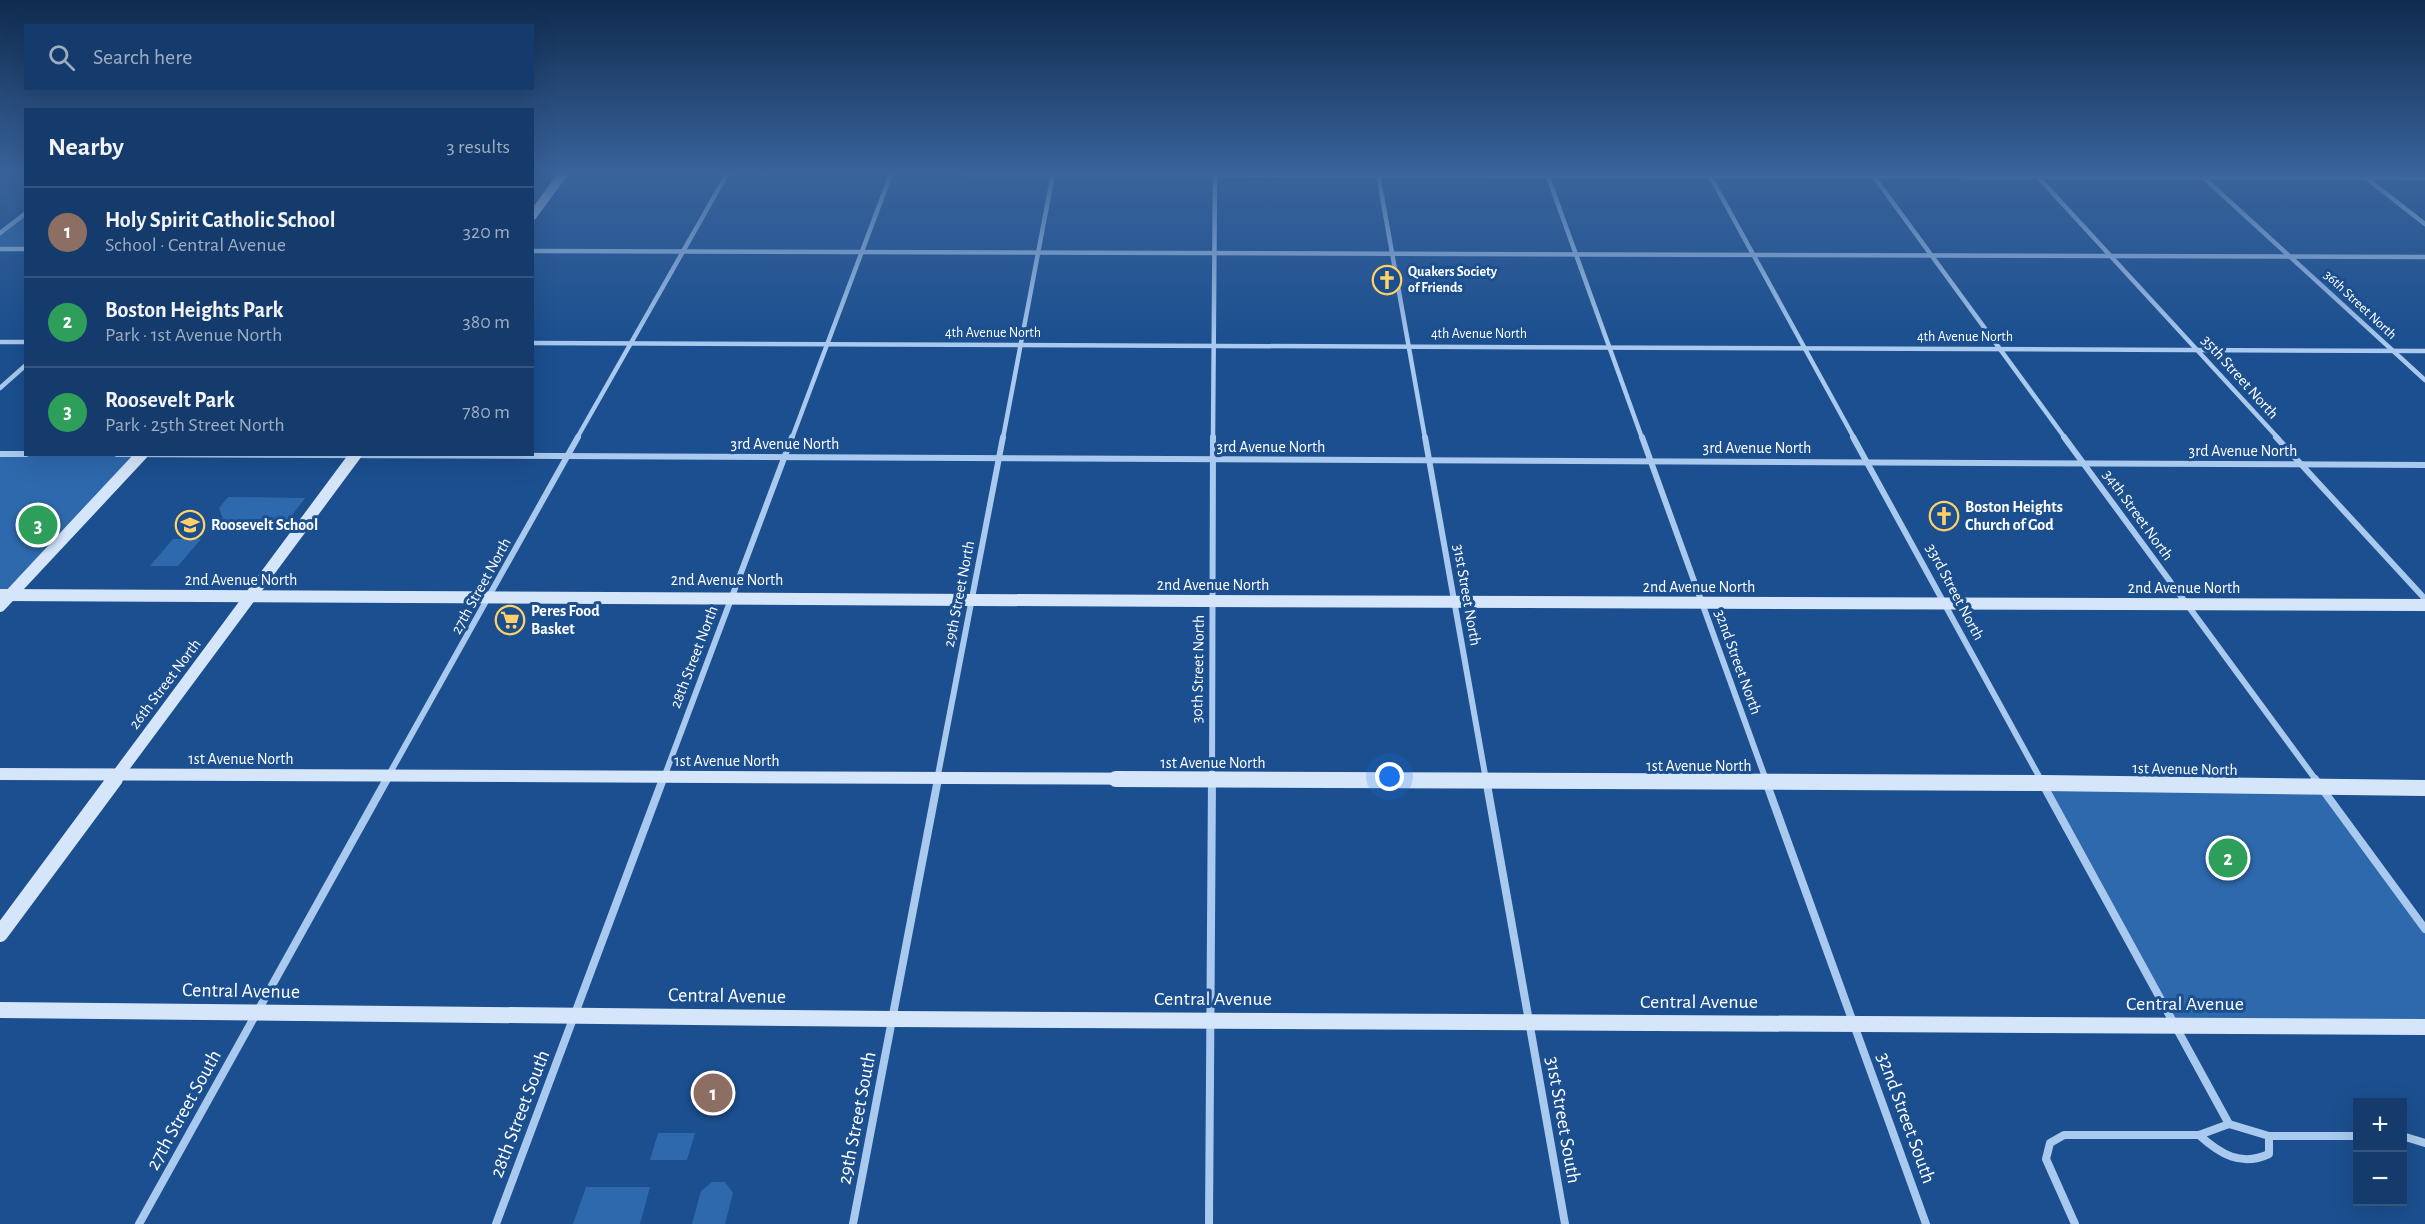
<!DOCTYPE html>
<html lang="en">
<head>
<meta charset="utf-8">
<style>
	body { margin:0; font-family:"Alegreya Sans",sans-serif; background:#1d4271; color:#f1f3f6 }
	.controls { position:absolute; right:18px; bottom:18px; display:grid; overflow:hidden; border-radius:0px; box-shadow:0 6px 24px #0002 }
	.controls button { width:54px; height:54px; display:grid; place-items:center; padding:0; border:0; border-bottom:2px solid #33557e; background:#143b6b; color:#f1f3f6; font:30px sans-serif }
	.you { position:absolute; left:1390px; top:777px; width:21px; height:21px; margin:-15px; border:4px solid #fff; border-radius:50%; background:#1a73e8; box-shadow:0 0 0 9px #1a73e833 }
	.badge { display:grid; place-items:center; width:39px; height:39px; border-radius:50%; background:#95b2f1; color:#fff; font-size:20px; font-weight:700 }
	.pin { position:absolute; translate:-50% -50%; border:3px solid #fff; box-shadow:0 2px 6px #0006 }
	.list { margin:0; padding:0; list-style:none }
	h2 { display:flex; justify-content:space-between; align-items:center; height:78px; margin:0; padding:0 24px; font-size:26px }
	h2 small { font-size:20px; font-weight:400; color:#9dadc1 }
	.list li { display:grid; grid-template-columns:39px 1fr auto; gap:18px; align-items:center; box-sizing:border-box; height:90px; padding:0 24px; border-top:2px solid #33557e }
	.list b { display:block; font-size:22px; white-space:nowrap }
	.list p { margin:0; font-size:20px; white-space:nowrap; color:#9dadc1 }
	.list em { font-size:20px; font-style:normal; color:#9dadc1 }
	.icon { flex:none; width:33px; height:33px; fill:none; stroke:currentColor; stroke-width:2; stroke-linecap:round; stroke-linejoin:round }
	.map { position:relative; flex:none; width:2425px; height:1224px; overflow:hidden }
	.search { position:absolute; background:#143b6b; box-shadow:0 6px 24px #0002; left:24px; top:24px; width:510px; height:66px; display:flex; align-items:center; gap:15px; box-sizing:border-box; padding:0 21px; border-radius:0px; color:#9dadc1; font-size:22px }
	.panel { position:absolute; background:#143b6b; box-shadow:0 6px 24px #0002; left:24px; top:108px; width:510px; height:348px; border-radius:0px }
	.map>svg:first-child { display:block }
</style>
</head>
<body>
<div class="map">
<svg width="2425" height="1224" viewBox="0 0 2425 1224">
	<rect width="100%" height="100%" fill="#1b4f8f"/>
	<g fill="#2e69ad">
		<polygon points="25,213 25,249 0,248 0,233"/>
		<polygon points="0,454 142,455 10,595 0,595"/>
		<polygon points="228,497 305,498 286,523 224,522 219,508"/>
		<polygon points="173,539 201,539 178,566 150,566"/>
		<polygon points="2043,783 2322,788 2425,929 2425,1027 2173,1025"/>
		<polygon points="658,1133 695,1133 687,1160 650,1160"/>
		<polygon points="712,1182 725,1182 733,1193 725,1224 692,1224 701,1191"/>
		<polygon points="586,1187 650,1187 640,1224 573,1224"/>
	</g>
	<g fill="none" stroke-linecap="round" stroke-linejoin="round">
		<g stroke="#a9c9ee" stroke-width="4.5">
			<polyline points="964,174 2425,178"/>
			<polyline points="1378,174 1425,438"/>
			<polyline points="1547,174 1642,438"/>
			<polyline points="1709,174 1854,438"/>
			<polyline points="1872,174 2065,438"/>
			<polyline points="2361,174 2425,224"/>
			<polyline points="2038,177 2278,438"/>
			<polyline points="2204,178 2425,380"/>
			<polyline points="0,233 26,213"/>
			<polyline points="0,249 26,249"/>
			<polyline points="532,251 2425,257"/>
			<polyline points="0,342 26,342"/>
			<polyline points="532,343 2425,351"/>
			<polyline points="0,388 26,365"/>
			<polyline points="577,438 727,174"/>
			<polyline points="792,438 891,174"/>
			<polyline points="1003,438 1053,174"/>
			<polyline points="1213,438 1215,174"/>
		</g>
		<g stroke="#a9c9ee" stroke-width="6">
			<polyline points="1425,437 1486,780"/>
			<polyline points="1642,437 1766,780"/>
			<polyline points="1853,437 2041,780"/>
			<polyline points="2064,437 2316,780"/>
			<polyline points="2276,437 2425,599"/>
			<polyline points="0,454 26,454"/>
			<polyline points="117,454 2425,465"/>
			<polyline points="386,780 578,437"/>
			<polyline points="663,780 792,437"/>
			<polyline points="937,780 1003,437"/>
			<polyline points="1212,780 1213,437"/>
		</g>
		<g stroke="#a9c9ee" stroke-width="8">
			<polyline points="1486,779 1565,1224"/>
			<polyline points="1765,779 1926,1224"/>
			<polyline points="2040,779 2229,1124"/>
			<polyline points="2315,779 2425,929"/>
			<path d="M2199,1135C2220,1154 2241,1167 2269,1154V1136"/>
			<polyline points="2402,1136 2425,1143"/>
			<polyline points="139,1224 387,779"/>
			<polyline points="496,1224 663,779"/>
			<polyline points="853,1224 938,779"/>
			<polyline points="1209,1224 1212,779"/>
			<polyline points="2075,1224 2046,1159 2050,1143 2064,1135 2199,1135 2229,1124 2269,1136 2358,1136"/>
		</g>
		<polyline stroke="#d6e6fa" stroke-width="9" points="532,216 563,174"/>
		<g stroke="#d6e6fa" stroke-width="12">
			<path d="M0,595C808,596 1617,607 2425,605"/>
			<polyline points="0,606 142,454"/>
			<polyline points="0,774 1456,780"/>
			<polyline points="114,780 356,454"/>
		</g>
		<g stroke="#d6e6fa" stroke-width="16">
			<polyline points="1116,779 2043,783 2425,788"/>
			<polyline points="0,934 115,779"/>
			<polyline points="0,1010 893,1019 2425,1027"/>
		</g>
	</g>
	<linearGradient id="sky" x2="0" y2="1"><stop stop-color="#0f2b4f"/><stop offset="0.5" stop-color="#39639b"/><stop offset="1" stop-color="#39639b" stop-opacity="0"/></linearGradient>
	<rect width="2425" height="345" fill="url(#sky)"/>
	<defs>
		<g id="church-ring" transform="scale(1.5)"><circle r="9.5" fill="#1b4f8f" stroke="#ffd166" stroke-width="1.5"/><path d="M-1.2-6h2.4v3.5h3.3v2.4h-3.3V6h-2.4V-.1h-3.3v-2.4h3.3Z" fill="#ffd166"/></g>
		<g id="school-ring" transform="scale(1.5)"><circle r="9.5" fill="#1b4f8f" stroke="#ffd166" stroke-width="1.5"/><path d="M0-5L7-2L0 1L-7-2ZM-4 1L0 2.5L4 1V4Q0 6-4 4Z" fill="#ffd166"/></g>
		<g id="supermarket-ring" transform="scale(1.5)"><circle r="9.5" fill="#1b4f8f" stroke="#ffd166" stroke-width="1.5"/><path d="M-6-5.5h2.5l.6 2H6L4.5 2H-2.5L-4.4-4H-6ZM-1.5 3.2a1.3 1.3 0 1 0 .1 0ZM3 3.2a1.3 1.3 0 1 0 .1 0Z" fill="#ffd166"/></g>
	</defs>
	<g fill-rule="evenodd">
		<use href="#church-ring" x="1387" y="280"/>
		<use href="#church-ring" x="1944" y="516"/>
		<use href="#school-ring" x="190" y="525"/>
		<use href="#supermarket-ring" x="510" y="620"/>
	</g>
	<g text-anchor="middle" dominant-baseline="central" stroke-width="6" stroke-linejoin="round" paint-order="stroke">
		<g font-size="14" font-weight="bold" fill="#fff" stroke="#1b4f8f" text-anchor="start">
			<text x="1408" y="272">Quakers Society<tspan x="1408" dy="16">of Friends</tspan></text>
		</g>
		<g font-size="14" fill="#fff" stroke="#1b4f8f">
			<text transform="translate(2360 305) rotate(43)">36th Street North</text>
			<text x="993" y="333">4th Avenue North</text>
			<text x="1479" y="334">4th Avenue North</text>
			<text x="1965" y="337">4th Avenue North</text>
		</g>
		<g font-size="16" fill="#fff" stroke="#1b4f8f">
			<text transform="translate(2240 377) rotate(48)">35th Street North</text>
			<text x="785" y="444">3rd Avenue North</text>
			<text x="1271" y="447">3rd Avenue North</text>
			<text x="1757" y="448">3rd Avenue North</text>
			<text x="2243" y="451">3rd Avenue North</text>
			<text transform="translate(2138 515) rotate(54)">34th Street North</text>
			<text x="241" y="580">2nd Avenue North</text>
			<text x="727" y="580">2nd Avenue North</text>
			<text x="1213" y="585">2nd Avenue North</text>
			<text transform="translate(481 586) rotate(-61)">27th Street North</text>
			<text x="1699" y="587">2nd Avenue North</text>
			<text x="2184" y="588">2nd Avenue North</text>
			<text transform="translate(1955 592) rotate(62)">33rd Street North</text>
			<text transform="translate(959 594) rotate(-79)">29th Street North</text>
			<text transform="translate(1467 595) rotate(80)">31st Street North</text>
			<text transform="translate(694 657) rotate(-69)">28th Street North</text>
			<text transform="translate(1738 662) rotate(70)">32nd Street North</text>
			<text transform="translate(1198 669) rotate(-89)">30th Street North</text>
			<text transform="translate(165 684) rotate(-53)">26th Street North</text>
			<text x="241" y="759">1st Avenue North</text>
			<text x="727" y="761">1st Avenue North</text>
			<text x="1213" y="763">1st Avenue North</text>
			<text x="1699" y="766">1st Avenue North</text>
			<text transform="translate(2185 769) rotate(1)">1st Avenue North</text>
		</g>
		<g font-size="16" font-weight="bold" fill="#fff" stroke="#1b4f8f" text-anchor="start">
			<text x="1965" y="507">Boston Heights<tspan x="1965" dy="18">Church of God</tspan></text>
			<text x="211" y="525">Roosevelt School</text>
			<text x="531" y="611">Peres Food<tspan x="531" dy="18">Basket</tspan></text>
		</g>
		<g font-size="20" fill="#fff" stroke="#1b4f8f">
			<text transform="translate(241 991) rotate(1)">Central Avenue</text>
			<text transform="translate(727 996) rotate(1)">Central Avenue</text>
			<text x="1213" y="999">Central Avenue</text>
			<text x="1699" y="1002">Central Avenue</text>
			<text x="2185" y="1004">Central Avenue</text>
			<text transform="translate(184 1110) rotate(-61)">27th Street South</text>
			<text transform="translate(520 1114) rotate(-69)">28th Street South</text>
			<text transform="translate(857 1118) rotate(-79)">29th Street South</text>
			<text transform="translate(1906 1118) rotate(70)">32nd Street South</text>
			<text transform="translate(1563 1120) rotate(80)">31st Street South</text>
		</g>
	</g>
</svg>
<div class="controls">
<button>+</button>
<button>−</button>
</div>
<div class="you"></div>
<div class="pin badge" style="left:713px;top:1093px;background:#8d6e63">1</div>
<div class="pin badge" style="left:2228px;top:858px;background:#2e9e5b">2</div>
<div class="pin badge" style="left:38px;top:525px;background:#2e9e5b">3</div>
<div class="search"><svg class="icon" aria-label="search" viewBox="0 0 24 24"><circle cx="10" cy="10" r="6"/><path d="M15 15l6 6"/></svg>Search here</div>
<section class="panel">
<h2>Nearby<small>3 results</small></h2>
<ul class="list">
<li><span class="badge" style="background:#8d6e63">1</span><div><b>Holy Spirit Catholic School</b><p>School · Central Avenue</p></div><em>320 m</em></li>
<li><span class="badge" style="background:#2e9e5b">2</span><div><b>Boston Heights Park</b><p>Park · 1st Avenue North</p></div><em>380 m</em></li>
<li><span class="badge" style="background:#2e9e5b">3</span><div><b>Roosevelt Park</b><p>Park · 25th Street North</p></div><em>780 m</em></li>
</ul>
</section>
</div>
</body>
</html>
